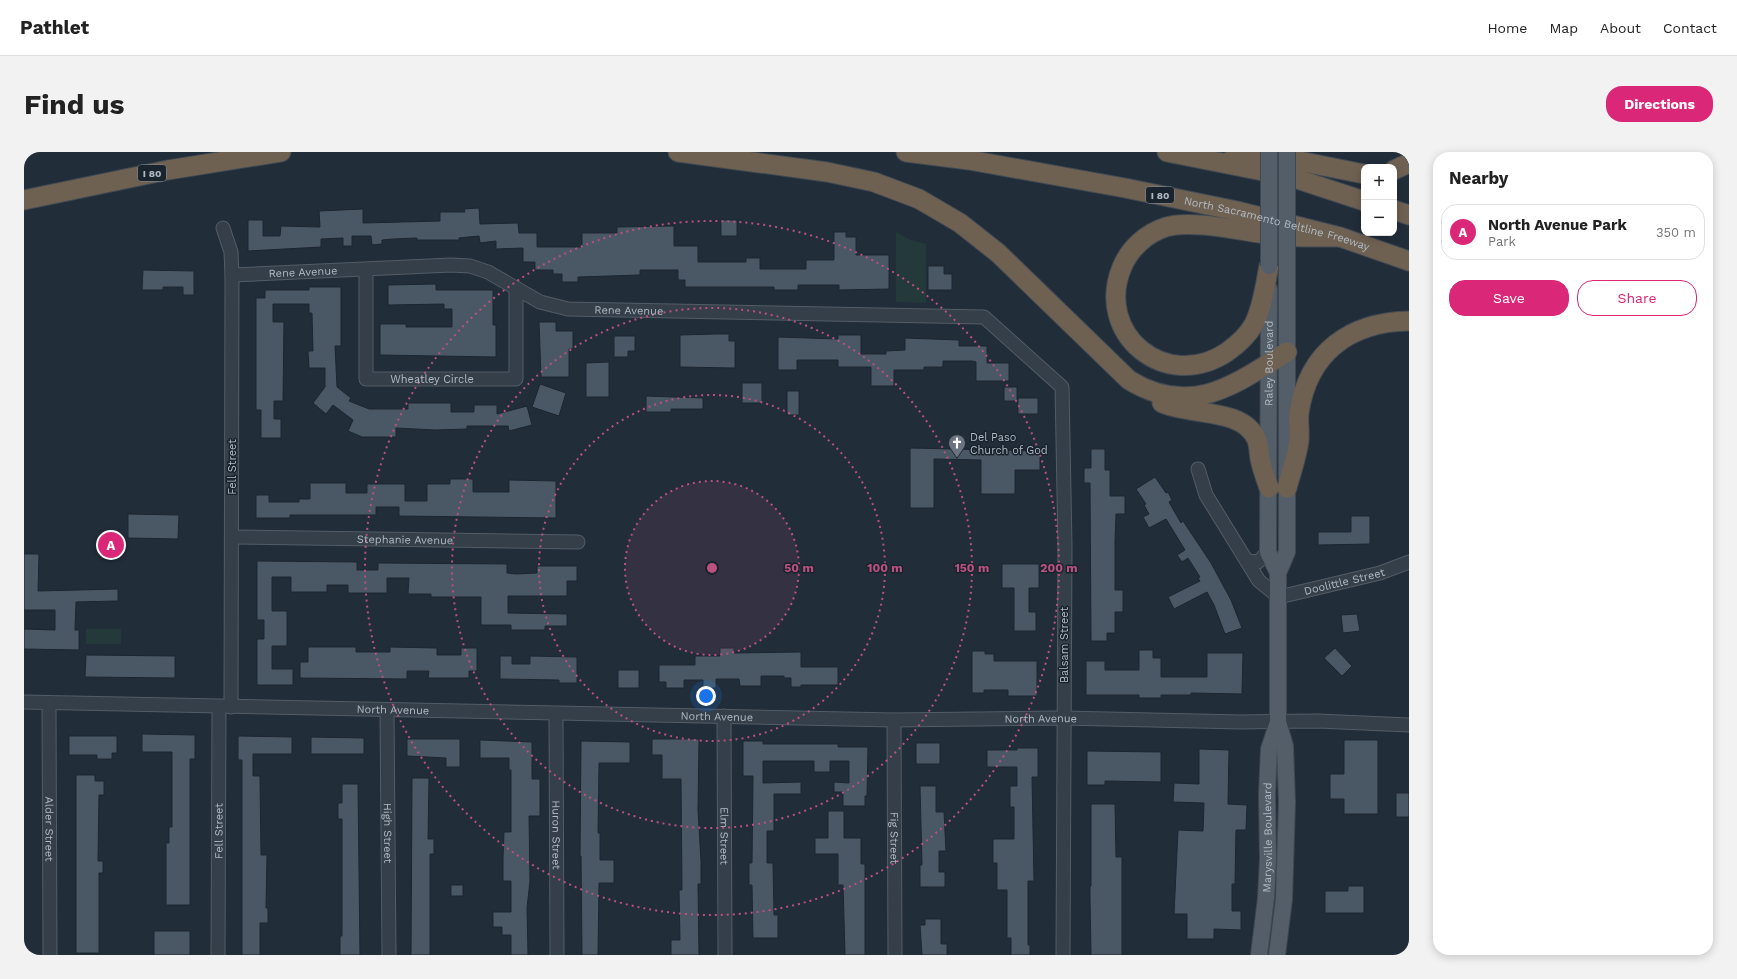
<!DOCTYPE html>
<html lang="en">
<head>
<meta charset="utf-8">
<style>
	body { margin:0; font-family:"Work Sans",sans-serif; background:#f2f2f2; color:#222 }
	.controls { position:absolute; right:12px; top:12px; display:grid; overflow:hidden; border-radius:8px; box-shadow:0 2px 10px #0003 }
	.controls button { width:36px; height:36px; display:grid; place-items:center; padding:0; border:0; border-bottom:1px solid #e0e0e0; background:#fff; color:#222; font:20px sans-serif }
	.you { position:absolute; left:682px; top:544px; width:14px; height:14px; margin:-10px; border:3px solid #fff; border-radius:50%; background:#1a73e8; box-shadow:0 0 0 6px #1a73e833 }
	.badge { display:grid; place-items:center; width:26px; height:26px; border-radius:50%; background:#db2777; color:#fff; font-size:13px; font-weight:700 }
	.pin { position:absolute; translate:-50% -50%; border:2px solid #fff; box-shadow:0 1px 4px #0006 }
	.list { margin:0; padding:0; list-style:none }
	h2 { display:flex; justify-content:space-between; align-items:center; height:52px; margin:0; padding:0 16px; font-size:17px }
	h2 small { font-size:13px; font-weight:400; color:#767676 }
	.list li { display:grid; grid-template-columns:26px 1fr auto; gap:12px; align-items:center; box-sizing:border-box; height:56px; margin:0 8px 8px; padding:0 8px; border:1px solid #e0e0e0; border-radius:16px }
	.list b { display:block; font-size:15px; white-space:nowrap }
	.list p { margin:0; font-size:13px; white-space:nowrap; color:#767676 }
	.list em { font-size:13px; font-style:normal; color:#767676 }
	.actions { display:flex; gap:8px; padding:12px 16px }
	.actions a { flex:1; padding:9px 0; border:1px solid #db2777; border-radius:16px; text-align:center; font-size:14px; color:#db2777 }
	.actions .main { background:#db2777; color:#fff }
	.map { position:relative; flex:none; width:1385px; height:803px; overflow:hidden; border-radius:16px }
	header { display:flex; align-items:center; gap:24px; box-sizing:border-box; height:56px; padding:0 20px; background:#fff; border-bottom:1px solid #e0e0e0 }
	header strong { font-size:19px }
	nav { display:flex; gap:22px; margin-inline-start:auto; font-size:14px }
	.intro { display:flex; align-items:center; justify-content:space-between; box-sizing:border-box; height:96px; padding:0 24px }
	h1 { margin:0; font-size:28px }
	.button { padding:10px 18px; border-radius:16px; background:#db2777; color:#fff; font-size:14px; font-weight:700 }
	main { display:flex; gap:24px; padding:0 24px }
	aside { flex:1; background:#fff; border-radius:16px; box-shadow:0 2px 10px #0003 }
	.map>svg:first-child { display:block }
</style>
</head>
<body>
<header>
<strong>Pathlet</strong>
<nav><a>Home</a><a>Map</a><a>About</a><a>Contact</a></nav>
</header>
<div class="intro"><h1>Find us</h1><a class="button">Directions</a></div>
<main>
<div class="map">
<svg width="1385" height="803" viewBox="0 0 1385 803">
	<rect width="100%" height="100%" fill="#212d39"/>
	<g fill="#23393a">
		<polygon points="872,80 887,88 902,92 902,151 872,150"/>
		<rect x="62" y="477" width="35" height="15"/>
	</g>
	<g fill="#4a5865" stroke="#1c2630">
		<polygon points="455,56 456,72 494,71 495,81 513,81 513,95 558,95 558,81 593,81 593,75 650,74 650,94 674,94 674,110 722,110 722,106 736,106 736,117 782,117 782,108 810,108 810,80 822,80 822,85 832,85 832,103 865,103 865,137 815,138 815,133 774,133 774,138 750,138 750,135 661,135 661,128 654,128 654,118 616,118 616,123 554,125 554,130 538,130 538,122 529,122 529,118 511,118 511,110 499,110 499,96 472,97 472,89 456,91 455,84 435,86 435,88 393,88 393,86 369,87 358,88 358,92 348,93 347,84 328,84 328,94 319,94 319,86 297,87 297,95 224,99 224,68 239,68 239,84 256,84 257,74 296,75 295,59 339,57 339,71 416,69 416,60 441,60 440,57"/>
		<rect x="697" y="68" width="16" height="16"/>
		<polygon points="904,114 920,114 920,122 928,122 928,138 904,138"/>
		<polygon points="119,118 170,119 170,143 159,143 159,135 139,135 139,138 118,138"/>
		<polygon points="412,132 412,138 469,138 469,173 472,173 472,205 356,203 356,172 382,172 382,175 428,175 428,157 420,157 420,152 364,153 364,133"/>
		<polygon points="285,135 317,135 317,194 311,194 313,235 327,246 325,249 345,257 384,257 384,251 427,251 427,260 450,260 450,253 473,253 473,262 503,254 508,273 485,279 484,274 443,274 443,277 411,278 372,276 372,285 338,285 324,279 329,268 309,253 302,262 289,251 301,235 301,216 285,216 284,199 289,199 288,161 285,161 285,152 249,152 249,170 260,170 259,249 250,249 250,267 257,267 257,286 237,286 237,258 232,258 232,146 241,146 241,138 285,138"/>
		<polygon points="515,170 532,170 532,179 549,179 549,197 545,197 545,225 517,225"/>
		<polygon points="691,182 705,182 705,189 711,189 711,216 656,215 656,183"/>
		<polygon points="814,183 837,183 837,202 862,202 862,199 881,198 881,186 935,188 935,194 963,194 963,211 985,211 985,229 952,229 952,210 948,209 919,209 919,215 900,215 900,218 870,218 870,234 847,234 847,215 814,215 814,208 773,208 773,218 754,218 754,185 814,187"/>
		<polygon points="590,184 611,184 611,199 604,199 604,205 590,205"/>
		<polygon points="585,210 585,245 562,245 562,211"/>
		<rect x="718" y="231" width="20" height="20"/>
		<polygon points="516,232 542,241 535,264 508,255"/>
		<rect x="980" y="235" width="13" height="14"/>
		<rect x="763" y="239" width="12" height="24"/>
		<polygon points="622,244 679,246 679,257 647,257 647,260 622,260"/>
		<rect x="994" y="246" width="20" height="16"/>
		<polygon points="886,296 1016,299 1016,318 991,318 991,342 957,342 957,308 910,307 910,356 886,356"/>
		<polygon points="1067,297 1081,297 1081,318 1086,318 1086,344 1101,344 1101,362 1092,362 1091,390 1091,438 1099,438 1099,460 1091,460 1091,481 1083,481 1083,489 1067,489 1066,331 1060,331 1060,316 1067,316"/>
		<polygon points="1131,325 1142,341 1144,340 1148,348 1145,350 1157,371 1159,369 1187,411 1207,448 1218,476 1201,482 1190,453 1183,440 1150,457 1144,445 1176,429 1174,426 1176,425 1164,406 1158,410 1153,403 1161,398 1142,367 1125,376 1119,365 1125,362 1120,353 1122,352 1112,337"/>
		<polygon points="426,327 449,327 449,340 485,340 485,328 532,329 532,366 375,364 375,355 352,355 352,363 266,363 266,366 232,366 232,343 245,343 245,350 275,350 275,347 286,347 286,331 322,331 322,341 343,341 343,332 381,332 381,349 403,349 403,332 426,332"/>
		<polygon points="104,362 155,363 154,387 104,386"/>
		<polygon points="1327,364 1346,364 1346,392 1294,393 1294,380 1327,380"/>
		<polygon points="0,402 15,402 14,439 94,437 94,449 52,450 51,478 55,478 55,498 0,497 0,477 31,478 31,458 0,458"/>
		<polygon points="233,409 333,410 333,418 354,418 354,411 483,412 483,421 492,422 513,421 513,414 553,414 553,429 543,429 543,444 484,444 484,461 543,462 543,474 521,474 521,478 487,478 487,473 457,473 457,445 407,445 407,442 384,442 385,426 363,426 363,441 324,441 324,433 303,433 303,440 267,440 267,425 248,425 248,459 263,459 263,494 248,494 248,517 269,517 269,533 233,533 233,487 240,487 240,468 233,468"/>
		<polygon points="978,412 1015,412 1015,436 1005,436 1005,460 1012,460 1012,479 990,479 990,436 978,436"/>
		<polygon points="1333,462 1336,479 1319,481 1317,463"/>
		<polygon points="284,495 332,495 332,500 366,500 366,495 413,496 413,503 437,503 437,496 453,496 453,519 445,519 445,526 404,526 405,519 383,519 383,527 276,526 276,510 284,510"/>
		<polygon points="696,496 710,496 710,501 777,500 777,515 814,515 814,533 777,533 777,535 767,535 767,526 760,526 760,524 737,524 737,534 716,534 715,527 692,527 692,536 679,536 679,528 660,528 660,536 642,536 642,530 635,530 635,513 671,513 671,504 696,504"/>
		<polygon points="1311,496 1328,514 1318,524 1300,506"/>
		<polygon points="1115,498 1129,498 1129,506 1137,506 1137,525 1183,525 1183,501 1219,501 1218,542 1167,541 1167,543 1137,543 1137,546 1115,546 1115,543 1062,543 1062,509 1081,509 1081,518 1115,518"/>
		<polygon points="948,499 961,499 961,502 970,502 970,509 1013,509 1013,544 984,544 984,538 960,538 960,541 948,541"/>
		<polygon points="62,503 151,504 151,526 61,525"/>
		<polygon points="476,504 488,504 488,512 506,512 506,504 553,505 553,531 535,531 535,528 476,527"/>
		<rect x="594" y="518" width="21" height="18"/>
		<polygon points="118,582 171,583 171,607 166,607 166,753 142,753 142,691 145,691 145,675 148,675 148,600 118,600"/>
		<polygon points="45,584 93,584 93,601 88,601 88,607 73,607 73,603 45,603"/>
		<polygon points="214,584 268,585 268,602 229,602 229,624 236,624 237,703 243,703 242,756 244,756 244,771 236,771 236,803 218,803 218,608 214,608"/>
		<polygon points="287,585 340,586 340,602 287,602"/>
		<polygon points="383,587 436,587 436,615 422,615 422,606 383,604"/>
		<polygon points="628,587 675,587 674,658 677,709 677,732 674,732 675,803 647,803 647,788 656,788 655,738 658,738 657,627 638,627 638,603 628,603"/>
		<polygon points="456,588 508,590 508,627 516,627 516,664 505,664 506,729 503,756 504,803 487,803 487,783 478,783 478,775 469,775 469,760 487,760 487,729 479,729 479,706 480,680 487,680 487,618 485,618 485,606 456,606"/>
		<polygon points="1320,588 1354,588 1354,662 1320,662 1320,647 1306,647 1306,622 1320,622"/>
		<polygon points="557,589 606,590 606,611 575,611 574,681 576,681 576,708 590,708 590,731 575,731 574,803 558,803 557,704 556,704"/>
		<polygon points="719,589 739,589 739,592 814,592 814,595 844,595 843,644 841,644 841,654 819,654 819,640 810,640 810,630 825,631 825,609 806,609 806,620 790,620 790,609 739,609 739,631 777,630 777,642 750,642 750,679 743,679 743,711 749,711 750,763 754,763 754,786 729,786 728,733 725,733 725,711 728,711 729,624 719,624"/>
		<rect x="892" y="591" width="24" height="21"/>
		<polygon points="993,596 1014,596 1014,625 1008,625 1010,729 1004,729 1004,793 1006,793 1006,803 987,803 987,786 983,786 983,738 973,738 973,711 969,711 969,687 990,687 990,655 986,655 986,634 993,634 993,615 963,615 963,598 993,598"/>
		<polygon points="1175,597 1205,598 1204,652 1223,653 1222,678 1212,678 1211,732 1208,732 1208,759 1217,759 1217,778 1190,777 1190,787 1163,787 1163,762 1150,762 1154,678 1179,679 1180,651 1149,650 1150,631 1175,632"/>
		<polygon points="1063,599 1137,600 1137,630 1081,629 1081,633 1063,633"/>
		<polygon points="52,623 71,623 71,629 80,629 80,643 75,643 74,709 79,709 79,721 75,721 75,801 52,801"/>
		<polygon points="388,626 405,626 404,687 410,687 410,702 406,702 406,803 387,803"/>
		<polygon points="318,632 334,632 336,803 316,803 316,784 318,784 318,667 314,667 314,651 318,651"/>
		<polygon points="896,634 912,634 912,660 920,660 922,699 915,699 915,720 921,720 921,735 896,735 896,713 898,713"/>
		<rect x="1372" y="641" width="13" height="24"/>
		<polygon points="1067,652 1091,652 1092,705 1098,705 1098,803 1067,803 1066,748 1066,734 1067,734"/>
		<polygon points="804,659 820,659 820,686 837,686 837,712 841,712 841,803 821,803 819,733 814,733 814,702 791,702 791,686 804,686"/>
		<rect x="427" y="733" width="12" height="11"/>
		<polygon points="1324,734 1340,734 1340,761 1301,761 1301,739 1324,739"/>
		<polygon points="901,767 917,767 917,792 923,792 923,803 898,803 896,773 901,773"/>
		<rect x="130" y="779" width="36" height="24"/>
	</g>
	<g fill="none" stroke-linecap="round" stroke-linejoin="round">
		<g stroke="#535d67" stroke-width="15">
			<g id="minor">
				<polyline points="199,76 207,100 208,123 207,555"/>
				<path id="s1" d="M342,118V227H492V136"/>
				<path id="s2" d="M208,123L427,113L446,114L464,120L516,150L544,157L960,165L1038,235L1041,394L1039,803"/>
				<path id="s3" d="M1174,317L1182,343L1235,429L1255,445L1356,421L1385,410"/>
				<path id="s4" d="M208,385L554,390"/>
				<polyline points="1223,409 1234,410 1244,400"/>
				<path id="s5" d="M0,550L870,568L1039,566L1217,570L1294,569L1385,573"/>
				<path id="s6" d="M25,551L26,803"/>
				<path id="s7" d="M363,559L365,803"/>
				<path id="s8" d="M532,562L533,803"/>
				<path id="s9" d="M700,564L701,803"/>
				<path id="s10" d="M870,568L871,803"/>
				<path id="s11" d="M194,803L195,555"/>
			</g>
		</g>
		<g stroke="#3e4852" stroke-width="18">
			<g id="major">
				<polyline points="1254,421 1263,400 1263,117"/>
				<path id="s12" d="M1235,803L1242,746L1244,707L1243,642L1245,597L1254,570V421L1244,400L1245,137"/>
				<polyline points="1253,803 1260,747 1263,650 1261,594 1254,570"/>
			</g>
		</g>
		<g stroke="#404a54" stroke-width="21">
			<g id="highway">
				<path d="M654,0L803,20L850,30L895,47L936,71L974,101L1105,228C1167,266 1210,233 1263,200"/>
				<path id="s13" d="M882,0L945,8L1101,36L1213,59L1316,85L1385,109"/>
				<polyline points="1143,0 1264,24 1340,49"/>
				<polyline points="1206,9 1240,2 1340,22"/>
				<polyline points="1370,18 1385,11"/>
				<polyline points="0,48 144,18 257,0"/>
				<polyline points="1370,58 1385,63"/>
				<path d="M1245,114C1241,133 1239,154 1230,172C1224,183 1213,193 1203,200C1142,241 1070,182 1098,115C1106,96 1123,81 1142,75C1168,67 1221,80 1250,83C1272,86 1294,85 1316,85"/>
				<path d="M1138,251C1166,264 1219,255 1233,288C1235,294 1235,301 1236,307C1238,317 1242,327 1245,336"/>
				<path d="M1263,336C1267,321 1273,304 1275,289C1276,280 1274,270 1275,261C1284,200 1326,170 1385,169"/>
			</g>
		</g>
		<use href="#minor" stroke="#353f49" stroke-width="13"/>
		<use href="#major" stroke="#535e69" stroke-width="16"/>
		<use href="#highway" stroke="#6f6152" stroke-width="19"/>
		<g stroke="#3e4852" stroke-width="18" stroke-linecap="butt">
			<g id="major-bridge">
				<polyline points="1245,0 1245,114"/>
				<polyline points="1263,0 1263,117"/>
			</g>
		</g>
		<use href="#major-bridge" stroke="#535e69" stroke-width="16"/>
	</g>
	<circle cx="688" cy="416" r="87" fill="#bc5180" fill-opacity=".12"/>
	<g fill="none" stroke="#bc5180" stroke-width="2" stroke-dasharray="2 4">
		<circle cx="688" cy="416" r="87"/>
		<circle cx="688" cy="416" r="173"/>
		<circle cx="688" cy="416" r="260"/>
		<circle cx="688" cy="416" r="347"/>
	</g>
	<defs>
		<g id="church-pin" transform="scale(0.9)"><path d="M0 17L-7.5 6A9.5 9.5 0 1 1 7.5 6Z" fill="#6b7280" stroke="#1a242e"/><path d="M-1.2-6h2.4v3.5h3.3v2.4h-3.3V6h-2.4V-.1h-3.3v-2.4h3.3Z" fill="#fff"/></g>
	</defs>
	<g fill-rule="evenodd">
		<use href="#church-pin" x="933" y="291"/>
	</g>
	<g text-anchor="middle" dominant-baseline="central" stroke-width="3" stroke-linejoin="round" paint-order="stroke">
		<g fill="#1a242e" stroke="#838d98" stroke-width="1">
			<rect x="114" y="13" width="28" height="16" rx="3"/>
			<rect x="1122" y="35" width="28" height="16" rx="3"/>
		</g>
		<g font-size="10" font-weight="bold" fill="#b0bac5">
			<text x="128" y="21">I 80</text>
			<text x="1136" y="43">I 80</text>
		</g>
		<g font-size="11" fill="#b0bac5" stroke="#1a242e">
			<text stroke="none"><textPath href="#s13" startOffset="378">North Sacramento Beltline Freeway</textPath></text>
			<text stroke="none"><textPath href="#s2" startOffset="71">Rene Avenue</textPath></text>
			<text stroke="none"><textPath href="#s2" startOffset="407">Rene Avenue</textPath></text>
			<text stroke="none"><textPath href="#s12" startOffset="596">Raley Boulevard</textPath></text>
			<text stroke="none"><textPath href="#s1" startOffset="175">Wheatley Circle</textPath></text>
			<text transform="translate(208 315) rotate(-90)">Fell Street</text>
			<text stroke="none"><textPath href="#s4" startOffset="173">Stephanie Avenue</textPath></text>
			<text stroke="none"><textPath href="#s3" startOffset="221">Doolittle Street</textPath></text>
			<text transform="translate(1040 493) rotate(-90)">Balsam Street</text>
			<text stroke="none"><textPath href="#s5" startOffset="369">North Avenue</textPath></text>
			<text stroke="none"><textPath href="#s5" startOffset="693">North Avenue</textPath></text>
			<text stroke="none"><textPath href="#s5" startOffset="1017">North Avenue</textPath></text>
			<text stroke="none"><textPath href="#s6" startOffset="126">Alder Street</textPath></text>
			<text stroke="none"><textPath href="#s11" startOffset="124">Fell Street</textPath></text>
			<text stroke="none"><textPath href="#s7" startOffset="122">High Street</textPath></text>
			<text stroke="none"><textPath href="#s8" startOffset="121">Huron Street</textPath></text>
			<text stroke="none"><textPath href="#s9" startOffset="120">Elm Street</textPath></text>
			<text stroke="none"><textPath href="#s10" startOffset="118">Fig Street</textPath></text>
			<text stroke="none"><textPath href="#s12" startOffset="118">Marysville Boulevard</textPath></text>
		</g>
		<g font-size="11" fill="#b0bac5" stroke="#1a242e" text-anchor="start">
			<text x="946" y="285">Del Paso<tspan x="946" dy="13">Church of God</tspan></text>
		</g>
	</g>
	<circle cx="688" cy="416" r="6" fill="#bc5180" stroke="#1a242e" stroke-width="2"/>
	<g font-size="12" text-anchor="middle" font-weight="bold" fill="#bc5180" stroke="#1a242e" stroke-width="3" stroke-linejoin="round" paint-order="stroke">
		<text x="775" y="420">50 m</text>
		<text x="861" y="420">100 m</text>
		<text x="948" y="420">150 m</text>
		<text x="1035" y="420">200 m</text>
	</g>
</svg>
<div class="controls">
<button>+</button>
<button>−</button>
</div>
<div class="you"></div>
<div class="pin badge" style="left:87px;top:393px">A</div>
</div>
<aside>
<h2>Nearby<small></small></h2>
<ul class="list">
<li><span class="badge">A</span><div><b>North Avenue Park</b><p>Park</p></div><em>350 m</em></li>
</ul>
<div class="actions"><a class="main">Save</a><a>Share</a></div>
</aside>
</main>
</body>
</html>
